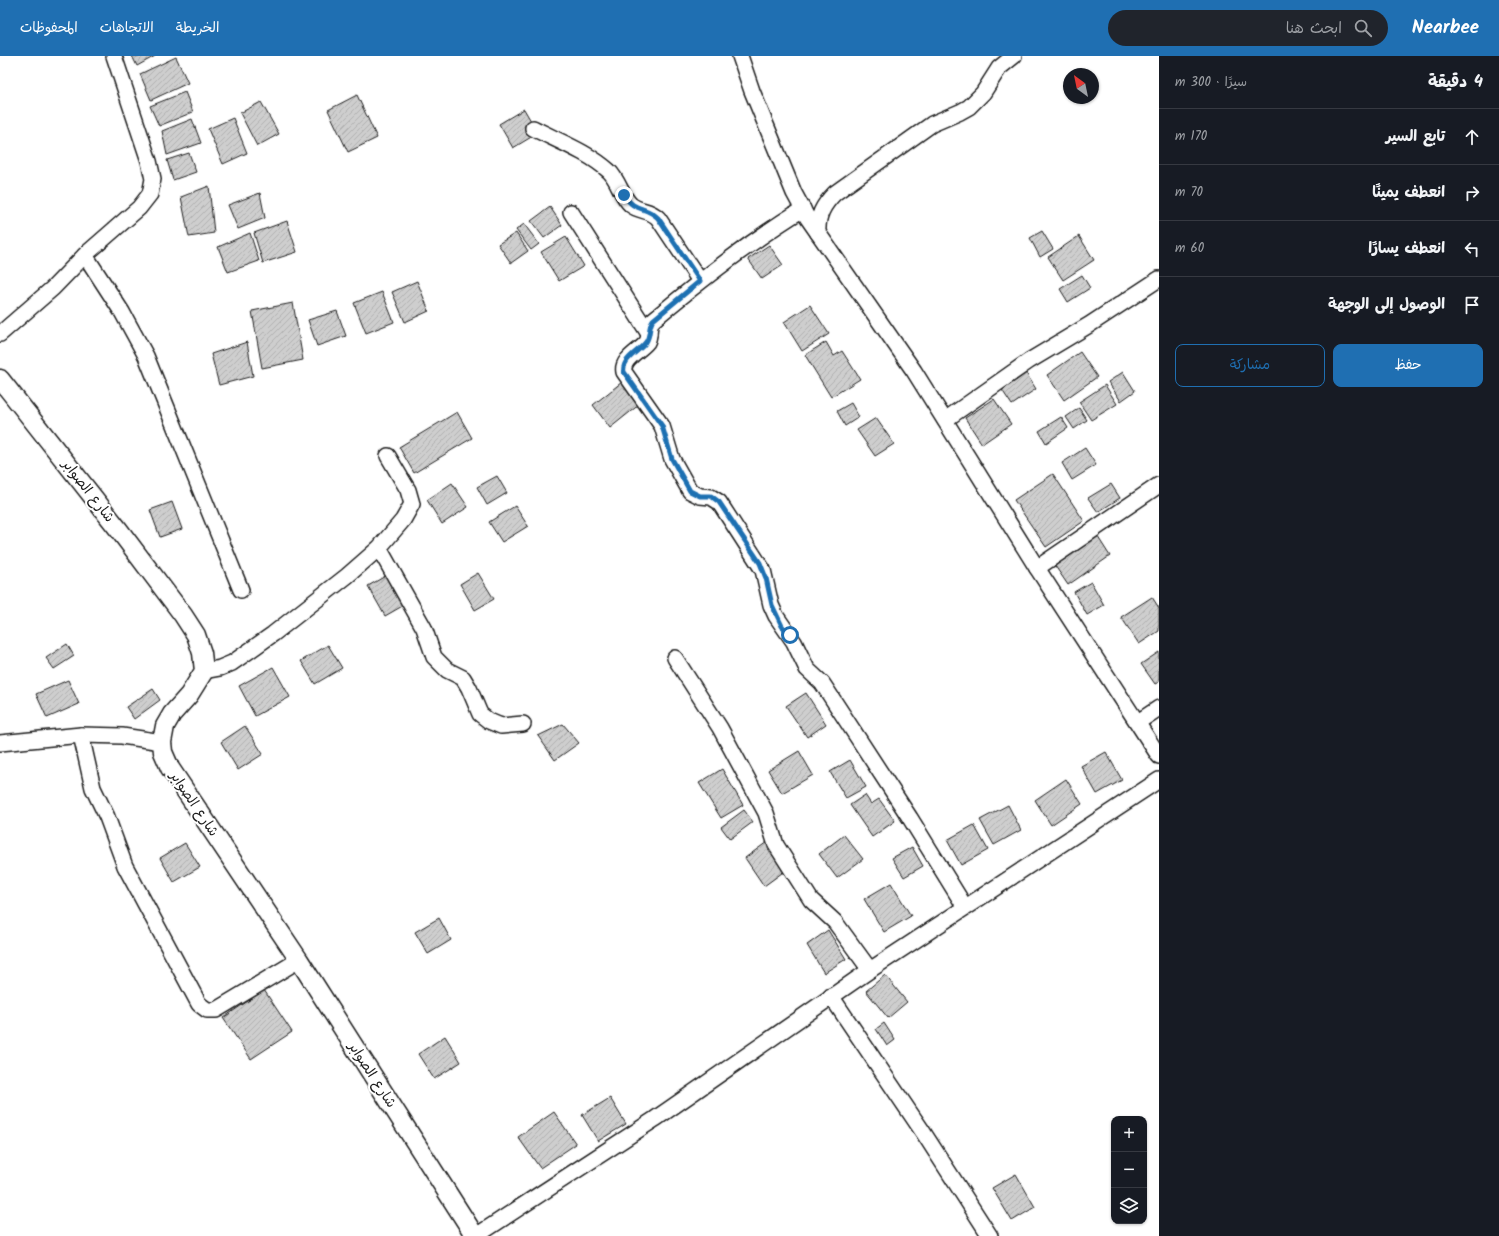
<!DOCTYPE html>
<html lang="ar">
<head>
<meta charset="utf-8">
<style>
	body { margin:0; font-family:Kalam,"Playpen Sans Arabic",sans-serif; background:#20242c; color:#f1f3f6; direction:rtl }
	.controls { position:absolute; right:12px; bottom:12px; display:grid; overflow:hidden; border-radius:8px; box-shadow:0 1px 3px #0004 }
	.controls button { width:36px; height:36px; display:grid; place-items:center; padding:0; border:0; border-bottom:1px solid #363941; background:#171b24; color:#f1f3f6; font:20px sans-serif }
	.compass { position:absolute; left:1063px; top:12px; width:36px; height:36px; border-radius:50%; background:#171b24; box-shadow:0 1px 3px #0004; rotate:327deg }
	.stop { position:absolute; width:12px; height:12px; margin:-9px; border:3px solid #1f6fb2; border-radius:50%; background:#fff }
	.stop.end { background:#1f6fb2; border-color:#fff; box-shadow:0 1px 4px #0008 }
	.list { margin:0; padding:0; list-style:none }
	h2 { display:flex; justify-content:space-between; align-items:center; height:52px; margin:0; padding:0 16px; font-size:17px }
	h2 small { font-size:13px; font-weight:400; color:#9ea1a6 }
	.list li { display:grid; grid-template-columns:26px 1fr auto; gap:12px; align-items:center; box-sizing:border-box; height:56px; padding:0 16px; border-top:1px solid #363941 }
	.list b { display:block; font-size:15px; white-space:nowrap }
	.list em { font-size:13px; font-style:normal; color:#9ea1a6 }
	.actions { display:flex; gap:8px; padding:12px 16px }
	.actions a { flex:1; padding:9px 0; border:1px solid #1f6fb2; border-radius:8px; text-align:center; font-size:14px; color:#1f6fb2 }
	.actions .main { background:#1f6fb2; color:#fff }
	.icon { flex:none; width:22px; height:22px; fill:none; stroke:currentColor; stroke-width:2; stroke-linecap:round; stroke-linejoin:round }
	.map { position:relative; flex:none; width:1159px; height:1180px; overflow:hidden; direction:ltr }
	header { display:flex; align-items:center; gap:24px; box-sizing:border-box; height:56px; padding:0 20px; background:#1f6fb2; color:#fff }
	header strong { font-size:19px }
	nav { display:flex; gap:22px; margin-inline-start:auto; font-size:14px }
	.search { width:280px; height:36px; background:#20242c; display:flex; align-items:center; gap:10px; box-sizing:border-box; padding:0 14px; border-radius:22px; color:#9ea1a6; font-size:15px }
	main { display:flex }
	aside { flex:1; background:#171b24 }
	.map>svg:first-child { display:block }
</style>
</head>
<body>
<header>
<strong>Nearbee</strong>
<div class="search"><svg class="icon" aria-label="search" viewBox="0 0 24 24"><circle cx="10" cy="10" r="6"/><path d="M15 15l6 6"/></svg>ابحث هنا</div>
<nav><a>الخريطة</a><a>الاتجاهات</a><a>المحفوظات</a></nav>
</header>
<main>
<aside>
<h2>4 دقيقة<small>سيرًا · 300 m</small></h2>
<ul class="list">
<li><svg class="icon" aria-label="ahead" viewBox="0 0 24 24"><path d="M12 20V5M6 11l6-6 6 6"/></svg><div><b>تابع السير</b></div><em>170 m</em></li>
<li><svg class="icon" aria-label="right" viewBox="0 0 24 24"><path d="M7 20v-9h11M14 6l5 5-5 5"/></svg><div><b>انعطف يمينًا</b></div><em>70 m</em></li>
<li><svg class="icon" aria-label="left" viewBox="0 0 24 24"><path d="M17 20v-9H6M10 6l-5 5 5 5"/></svg><div><b>انعطف يسارًا</b></div><em>60 m</em></li>
<li><svg class="icon" aria-label="arrive" viewBox="0 0 24 24"><path d="M6 21V4h12l-3 4 3 4H6"/></svg><div><b>الوصول إلى الوجهة</b></div></li>
</ul>
<div class="actions"><a class="main">حفظ</a><a>مشاركة</a></div>
</aside>
<div class="map">
<svg width="1159" height="1180" viewBox="0 0 1159 1180">
	<defs>
		<pattern id="building-hatch" width="6" height="6" patternUnits="userSpaceOnUse"><rect width="6" height="6" fill="#cecece"/><path d="M-1 1l2-2M0 6l6-6M5 7l2-2" fill="none" stroke="#b0b0b0"/></pattern>
	</defs>
	<rect width="100%" height="100%" fill="#fff"/>
	<filter id="ink" filterUnits="userSpaceOnUse"><feTurbulence type="fractalNoise" baseFrequency=".025" numOctaves="2"/><feDisplacementMap in="SourceGraphic" scale="8" xChannelSelector="R" yChannelSelector="G"/><feConvolveMatrix kernelMatrix="1 2 1 2 8 2 1 2 1" color-interpolation-filters="sRGB"/></filter>
	<g filter="url(#ink)">
		<g fill="url(#building-hatch)" stroke="#1c1c1c">
			<polygon points="132,0 155,0 137,10"/>
			<polygon points="176,1 188,27 151,44 140,18"/>
			<polygon points="185,36 193,56 159,70 150,50"/>
			<polygon points="357,39 377,82 348,96 328,54"/>
			<polygon points="261,46 279,78 257,90 240,57"/>
			<polygon points="524,53 538,77 513,92 499,68"/>
			<polygon points="233,62 247,97 223,108 208,73"/>
			<polygon points="192,63 201,87 167,99 162,75"/>
			<polygon points="189,97 196,116 173,124 167,104"/>
			<polygon points="209,130 214,177 189,181 181,141"/>
			<polygon points="260,137 265,162 238,173 228,149"/>
			<polygon points="550,151 562,169 544,182 531,165"/>
			<polygon points="287,165 297,196 263,207 254,177"/>
			<polygon points="524,168 539,188 531,194 516,174"/>
			<polygon points="1042,175 1053,193 1040,201 1030,182"/>
			<polygon points="250,177 259,205 228,216 218,191"/>
			<polygon points="516,177 528,195 511,207 498,188"/>
			<polygon points="1079,180 1094,204 1063,224 1048,201"/>
			<polygon points="566,181 584,210 559,225 541,196"/>
			<polygon points="769,189 783,209 762,223 748,203"/>
			<polygon points="1082,219 1090,232 1068,246 1060,233"/>
			<polygon points="417,225 429,255 405,266 392,236"/>
			<polygon points="382,236 394,266 366,277 354,247"/>
			<polygon points="293,247 303,304 262,312 252,255"/>
			<polygon points="810,249 829,278 802,295 784,266"/>
			<polygon points="337,255 346,280 317,290 308,264"/>
			<polygon points="247,286 253,320 219,329 211,298"/>
			<polygon points="826,286 834,300 842,295 860,323 831,341 805,299"/>
			<polygon points="1080,296 1097,321 1064,344 1047,319"/>
			<polygon points="1123,316 1135,335 1121,345 1108,326"/>
			<polygon points="1026,317 1036,333 1012,349 1002,334"/>
			<polygon points="622,326 640,348 610,372 593,349"/>
			<polygon points="1105,329 1117,348 1091,364 1079,346"/>
			<polygon points="994,343 1011,368 982,388 965,362"/>
			<polygon points="851,347 859,361 845,370 837,355"/>
			<polygon points="1079,352 1087,364 1074,373 1066,361"/>
			<polygon points="457,356 472,382 414,417 399,391"/>
			<polygon points="1061,361 1068,372 1046,387 1039,375"/>
			<polygon points="876,362 894,388 875,400 857,374"/>
			<polygon points="1085,392 1096,409 1072,424 1062,407"/>
			<polygon points="1053,418 1084,465 1046,491 1014,444"/>
			<polygon points="497,420 507,437 487,449 477,431"/>
			<polygon points="452,427 468,451 442,468 427,444"/>
			<polygon points="1111,428 1120,442 1098,456 1088,442"/>
			<polygon points="172,446 182,473 160,481 150,454"/>
			<polygon points="515,450 528,470 502,486 489,466"/>
			<polygon points="1096,478 1110,500 1068,529 1053,507"/>
			<polygon points="478,517 494,543 475,554 460,528"/>
			<polygon points="389,518 406,548 385,560 368,530"/>
			<polygon points="1091,526 1104,549 1087,559 1074,536"/>
			<polygon points="1152,541 1159,552 1159,575 1139,588 1121,561"/>
			<polygon points="67,588 74,600 54,613 46,602"/>
			<polygon points="328,589 342,612 315,628 301,605"/>
			<polygon points="1159,596 1159,626 1155,628 1141,608"/>
			<polygon points="273,611 290,641 255,660 239,630"/>
			<polygon points="68,624 79,648 47,662 36,638"/>
			<polygon points="153,633 160,644 134,663 126,651"/>
			<polygon points="806,637 826,668 807,681 786,650"/>
			<polygon points="563,668 579,687 555,704 538,680"/>
			<polygon points="245,670 263,698 238,714 221,686"/>
			<polygon points="799,695 813,719 782,737 768,714"/>
			<polygon points="1106,696 1122,724 1097,738 1081,710"/>
			<polygon points="850,704 866,731 846,742 830,716"/>
			<polygon points="722,713 743,749 721,762 699,727"/>
			<polygon points="1066,723 1082,748 1051,769 1035,744"/>
			<polygon points="865,739 871,748 879,743 895,765 872,781 850,749"/>
			<polygon points="1008,749 1021,774 994,789 980,764"/>
			<polygon points="744,754 753,766 730,783 721,771"/>
			<polygon points="974,769 988,794 961,809 947,784"/>
			<polygon points="844,779 863,803 837,822 819,798"/>
			<polygon points="767,786 786,814 764,830 745,802"/>
			<polygon points="185,787 200,811 174,826 160,802"/>
			<polygon points="912,791 923,810 904,821 892,802"/>
			<polygon points="891,827 911,860 884,876 864,843"/>
			<polygon points="439,862 451,884 428,898 415,876"/>
			<polygon points="828,874 846,903 824,917 807,889"/>
			<polygon points="885,919 907,946 888,962 866,935"/>
			<polygon points="264,934 292,976 251,1003 223,962"/>
			<polygon points="884,967 895,984 887,990 876,973"/>
			<polygon points="445,980 461,1006 434,1023 418,998"/>
			<polygon points="610,1042 626,1068 598,1085 582,1059"/>
			<polygon points="554,1056 576,1088 540,1112 518,1081"/>
			<polygon points="1016,1118 1035,1151 1012,1165 992,1132"/>
		</g>
		<g fill="none" stroke-linecap="round" stroke-linejoin="round">
			<g stroke="#1c1c1c" stroke-width="18">
				<g id="minor">
					<polyline points="740,0 752,35 794,137 807,161 914,315 1037,512 1159,700"/>
					<path d="M533,72C558,85 588,96 609,115C619,125 621,140 631,149C640,156 649,153 658,162L700,225"/>
					<path d="M803,153C749,186 701,224 653,264C647,271 651,279 647,286C640,295 621,303 624,316L662,370L672,403L690,435L700,440L711,441L719,446L763,514L771,549L776,560L794,586L807,613L822,627L826,633L910,762L965,851"/>
					<polyline points="571,156 649,278"/>
					<path d="M818,177C817,160 823,149 835,137L932,68L960,56L969,51L983,37L999,12L1014,0"/>
					<polyline points="85,199 122,256 146,300 241,534"/>
					<polyline points="0,278 53,232 85,199 139,152 150,138 153,123 149,105 114,0"/>
					<polyline points="945,364 1029,305 1089,269 1159,223"/>
					<polyline points="379,492 424,572 434,601 447,614 463,622 469,632 480,658 489,665 501,670 523,668"/>
					<polyline points="1037,512 1159,429"/>
					<polyline points="675,602 720,672 766,757 776,789 811,844 835,866 870,914"/>
					<polyline points="204,615 220,612 232,607 273,578 347,520 379,492 403,464 412,448 408,434 388,400"/>
					<polyline points="1138,666 1159,652"/>
					<polyline points="81,679 93,732 107,761 125,810 199,948 207,954 216,954 299,904"/>
					<polyline points="0,687 81,679 122,680 162,686"/>
					<polyline points="831,940 923,1076 990,1180"/>
					<polyline points="476,1180 655,1063 870,914 1159,724"/>
				</g>
			</g>
			<g stroke="#1c1c1c" stroke-width="21">
				<polyline id="tertiary" points="0,323 119,474 183,559 196,579 202,597 204,615 189,639 172,658 165,670 162,686 163,696 170,712 299,904 475,1180"/>
			</g>
			<use href="#minor" stroke="#fff" stroke-width="15"/>
			<use href="#tertiary" stroke="#fff" stroke-width="18"/>
		</g>
	</g>
	<g fill="none" stroke-linecap="round" stroke-linejoin="round" filter="url(#ink)">
		<path stroke="#1f6fb2" stroke-width="5" d="M624,139C634,156 646,150 658,162L700,225L653,264C648,271 651,279 646,286C640,295 621,303 624,316L662,370L672,403L690,435L700,440H711L719,446L760,507L766,522L772,549L782,570L790,579"/>
	</g>
	<g text-anchor="middle" dominant-baseline="central" stroke-width="4" stroke-linejoin="round" paint-order="stroke">
		<g font-size="14" fill="#1c1c1c" stroke="#fff">
			<text transform="translate(88 435) rotate(52)">شارع الصوابر</text>
			<text transform="translate(194 748) rotate(56)">شارع الصوابر</text>
			<text transform="translate(372 1019) rotate(57)">شارع الصوابر</text>
		</g>
	</g>
</svg>
<div class="controls">
<button>+</button>
<button>−</button>
<button><svg class="icon" aria-label="layers" viewBox="0 0 24 24"><path d="M12 4l9 5-9 5-9-5zM3 14l9 5 9-5"/></svg></button>
</div>
<svg class="compass" viewBox="-18 -18 36 36"><path d="M0-13l5 13h-10z" fill="#e53935"/><path d="M0 13l5-13h-10z" fill="#9ea1a6"/></svg>
<div class="stop" style="left:790px;top:579px"></div>
<div class="stop end" style="left:624px;top:139px"></div>
</div>
</main>
</body>
</html>
